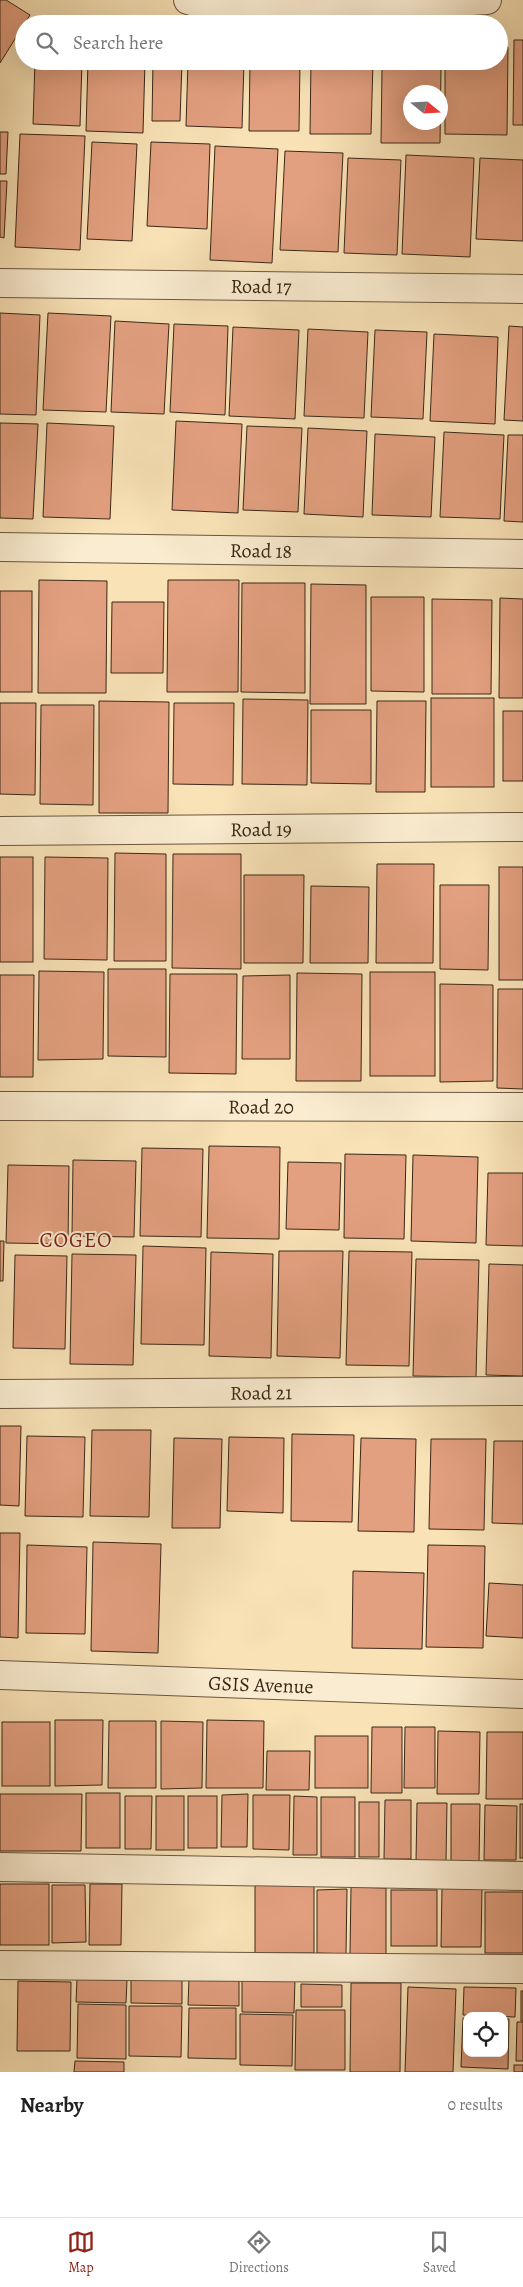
<!DOCTYPE html>
<html lang="en">
<head>
<meta charset="utf-8">
<style>
	body { margin:0; font-family:Alegreya,serif; background:#f2f2f2; color:#222 }
	.controls { position:absolute; right:15px; bottom:15px; display:grid; overflow:hidden; border-radius:10px; box-shadow:0 5px 20px #0002 }
	.controls button { width:45px; height:45px; display:grid; place-items:center; padding:0; border:0; border-bottom:1px solid #e0e0e0; background:#fff; color:#222; font:25px sans-serif }
	.compass { position:absolute; left:403px; top:85px; width:45px; height:45px; border-radius:50%; background:#fff; box-shadow:0 5px 20px #0002; rotate:108deg }
	.list { margin:0; padding:0; list-style:none }
	h2 { display:flex; justify-content:space-between; align-items:center; height:65px; margin:0; padding:0 20px; font-size:21px }
	h2 small { font-size:16px; font-weight:400; color:#767676 }
	.icon { flex:none; width:28px; height:28px; fill:none; stroke:currentColor; stroke-width:2; stroke-linecap:round; stroke-linejoin:round }
	.map { position:relative; flex:none; width:523px; height:2072px; overflow:hidden }
	.search { position:absolute; background:#fff; box-shadow:0 5px 20px #0002; left:15px; right:15px; top:15px; height:55px; display:flex; align-items:center; gap:12px; box-sizing:border-box; padding:0 18px; border-radius:28px; color:#767676; font-size:19px }
	.sheet { height:145px; background:#fff }
	nav { display:flex; justify-content:space-around; align-items:center; box-sizing:border-box; height:70px; border-top:1px solid #e0e0e0; background:#fff; font-size:14px; color:#767676 }
	nav a { display:grid; justify-items:center; gap:2px }
	nav .on { color:#8f2418 }
	.map>svg:first-child { display:block }
</style>
</head>
<body>
<div class="map">
<svg width="523" height="2072" viewBox="0 0 523 2072">
	<rect width="100%" height="100%" fill="#f8e2b6"/>
	<filter id="stains"><feTurbulence type="fractalNoise" baseFrequency=".004" numOctaves="4"/><feColorMatrix values="0 0 0 0 .2 0 0 0 0 .09 0 0 0 0 .02 0 0 0 .5 -.17"/></filter>
	<radialGradient id="worn" r=".72"><stop offset=".6" stop-color="#630" stop-opacity="0"/><stop offset="1" stop-color="#630" stop-opacity=".3"/></radialGradient>
	<g fill="#e3a080" stroke="#3b2818" fill-rule="evenodd">
		<polygon points="0,0 6,0 30,15 0,63"/>
		<polygon points="514,40 523,40 523,125 513,125"/>
		<polygon points="499,47 508,47 507,135 445,134 445,61 499,61"/>
		<polygon points="35,61 82,61 80,126 33,124"/>
		<polygon points="88,61 145,61 143,133 86,131"/>
		<polygon points="153,61 182,61 180,121 152,121"/>
		<polygon points="188,61 244,61 242,128 186,126"/>
		<polygon points="250,61 300,61 299,131 249,131"/>
		<polygon points="311,61 373,61 371,134 310,134"/>
		<rect x="386" y="61" width="50" height="4"/>
		<path d="M382,69H441L440,143H381ZM410,92H440V122H410Z"/>
		<polygon points="0,132 8,132 6,174 0,174"/>
		<polygon points="20,134 85,136 80,250 15,247"/>
		<polygon points="92,142 137,144 132,241 87,239"/>
		<polygon points="151,142 210,144 207,229 147,226"/>
		<polygon points="215,146 278,149 272,263 210,260"/>
		<polygon points="285,151 343,153 338,252 280,250"/>
		<polygon points="406,155 474,158 470,257 402,254"/>
		<polygon points="348,158 401,160 397,255 344,253"/>
		<polygon points="480,158 523,160 523,241 476,239"/>
		<polygon points="0,181 7,181 4,238 0,237"/>
		<polygon points="0,313 40,315 36,415 0,414"/>
		<polygon points="48,313 111,316 106,412 43,410"/>
		<polygon points="115,321 169,324 164,414 111,412"/>
		<polygon points="174,324 228,326 225,415 170,412"/>
		<polygon points="509,326 523,327 523,421 504,420"/>
		<polygon points="233,327 299,330 295,419 229,416"/>
		<polygon points="308,329 368,332 364,418 304,416"/>
		<polygon points="375,330 427,332 423,419 371,417"/>
		<polygon points="434,334 498,337 495,424 430,421"/>
		<polygon points="176,421 242,424 238,513 172,510"/>
		<polygon points="0,423 38,424 33,519 0,518"/>
		<polygon points="47,423 114,426 110,519 43,517"/>
		<polygon points="247,426 302,428 298,512 243,510"/>
		<polygon points="308,428 367,431 363,517 304,514"/>
		<polygon points="444,432 504,435 500,519 440,517"/>
		<polygon points="375,434 435,437 431,517 372,515"/>
		<polygon points="508,435 523,435 523,522 504,521"/>
		<polygon points="39,580 107,581 106,693 38,693"/>
		<polygon points="168,580 239,580 238,692 167,692"/>
		<polygon points="242,583 305,583 305,693 241,692"/>
		<polygon points="311,584 366,585 366,704 310,704"/>
		<rect x="0" y="591" width="32" height="101"/>
		<polygon points="371,597 424,597 424,692 371,691"/>
		<polygon points="500,598 523,599 523,698 499,698"/>
		<polygon points="432,599 492,600 491,694 432,694"/>
		<polygon points="112,602 164,602 163,673 111,673"/>
		<rect x="431" y="698" width="63" height="89"/>
		<polygon points="243,699 308,700 307,785 242,784"/>
		<polygon points="99,701 169,702 168,813 99,813"/>
		<polygon points="377,701 426,701 425,792 376,792"/>
		<polygon points="0,703 36,703 35,795 0,794"/>
		<polygon points="174,703 234,703 233,785 173,784"/>
		<polygon points="41,705 94,705 93,805 40,804"/>
		<polygon points="311,710 371,710 371,784 311,783"/>
		<rect x="503" y="711" width="20" height="70"/>
		<polygon points="115,853 166,854 166,961 114,961"/>
		<polygon points="173,854 241,854 241,969 172,968"/>
		<rect x="0" y="857" width="33" height="105"/>
		<polygon points="45,857 108,858 107,960 44,959"/>
		<polygon points="377,864 434,864 433,963 376,963"/>
		<rect x="499" y="867" width="24" height="113"/>
		<polygon points="244,875 304,875 303,963 244,963"/>
		<polygon points="440,885 489,885 488,970 440,969"/>
		<polygon points="311,886 369,887 368,963 310,963"/>
		<polygon points="108,969 166,969 166,1057 108,1056"/>
		<polygon points="39,971 104,972 103,1059 38,1060"/>
		<rect x="370" y="972" width="65" height="104"/>
		<polygon points="297,973 362,974 361,1081 296,1081"/>
		<polygon points="170,974 237,974 236,1074 169,1073"/>
		<polygon points="0,975 34,975 33,1077 0,1077"/>
		<polygon points="290,975 290,1059 242,1059 243,976"/>
		<polygon points="440,984 493,985 493,1081 440,1082"/>
		<polygon points="498,989 523,989 523,1089 497,1088"/>
		<polygon points="209,1146 280,1147 279,1239 207,1238"/>
		<polygon points="142,1148 203,1149 201,1237 140,1236"/>
		<polygon points="345,1154 406,1155 404,1239 344,1238"/>
		<polygon points="413,1155 478,1157 476,1243 411,1241"/>
		<polygon points="73,1160 136,1161 134,1237 72,1236"/>
		<polygon points="288,1162 341,1163 339,1230 286,1229"/>
		<polygon points="8,1165 69,1166 68,1244 6,1243"/>
		<polygon points="488,1173 523,1173 523,1246 486,1245"/>
		<polygon points="0,1241 4,1241 3,1281 0,1281"/>
		<polygon points="143,1246 206,1248 204,1345 141,1344"/>
		<polygon points="279,1251 343,1251 340,1358 277,1356"/>
		<polygon points="349,1251 412,1252 409,1366 346,1365"/>
		<polygon points="211,1252 273,1254 271,1358 209,1356"/>
		<polygon points="72,1254 136,1255 133,1365 70,1364"/>
		<polygon points="15,1255 67,1256 65,1349 13,1348"/>
		<polygon points="416,1259 479,1260 476,1377 413,1376"/>
		<polygon points="489,1264 523,1265 523,1376 486,1375"/>
		<polygon points="0,1426 21,1426 19,1506 0,1505"/>
		<polygon points="92,1430 151,1430 149,1517 90,1516"/>
		<polygon points="292,1434 354,1435 352,1522 291,1521"/>
		<polygon points="27,1436 85,1437 83,1517 25,1516"/>
		<polygon points="229,1437 284,1438 283,1513 227,1511"/>
		<polygon points="174,1438 222,1439 220,1528 172,1528"/>
		<polygon points="361,1438 416,1439 414,1532 358,1531"/>
		<polygon points="431,1439 486,1439 484,1530 429,1529"/>
		<polygon points="494,1441 523,1441 523,1524 492,1523"/>
		<polygon points="0,1533 20,1533 18,1638 0,1637"/>
		<polygon points="93,1542 161,1544 158,1653 91,1651"/>
		<polygon points="27,1545 87,1547 85,1634 26,1633"/>
		<polygon points="428,1545 485,1546 483,1648 426,1647"/>
		<polygon points="353,1571 424,1573 422,1649 352,1648"/>
		<polygon points="489,1583 523,1585 523,1638 486,1636"/>
		<polygon points="55,1720 103,1720 102,1785 55,1786"/>
		<polygon points="207,1720 264,1721 263,1788 206,1788"/>
		<polygon points="109,1721 156,1721 156,1788 108,1788"/>
		<polygon points="161,1721 203,1722 202,1788 161,1789"/>
		<rect x="2" y="1722" width="48" height="64"/>
		<polygon points="372,1727 402,1727 402,1793 371,1793"/>
		<polygon points="405,1727 435,1727 435,1788 404,1788"/>
		<polygon points="438,1731 480,1732 479,1794 437,1794"/>
		<polygon points="487,1732 523,1732 523,1799 486,1799"/>
		<rect x="315" y="1736" width="53" height="52"/>
		<polygon points="267,1751 310,1751 309,1790 266,1790"/>
		<rect x="86" y="1793" width="34" height="55"/>
		<polygon points="0,1794 82,1794 81,1851 0,1851"/>
		<polygon points="248,1794 247,1847 221,1847 222,1795"/>
		<polygon points="253,1795 290,1795 289,1850 253,1849"/>
		<polygon points="125,1796 152,1796 151,1849 125,1849"/>
		<rect x="156" y="1796" width="28" height="54"/>
		<rect x="188" y="1796" width="29" height="52"/>
		<polygon points="294,1796 317,1797 317,1855 293,1855"/>
		<rect x="321" y="1797" width="34" height="60"/>
		<polygon points="385,1800 411,1800 411,1859 384,1859"/>
		<rect x="359" y="1802" width="20" height="55"/>
		<polygon points="417,1803 447,1803 446,1861 416,1862"/>
		<polygon points="451,1804 480,1804 479,1863 451,1863"/>
		<rect x="520" y="1804" width="3" height="54"/>
		<polygon points="485,1805 517,1806 516,1860 484,1860"/>
		<rect x="0" y="1884" width="49" height="61"/>
		<polygon points="90,1884 122,1884 121,1945 89,1945"/>
		<polygon points="314,1884 314,1953 255,1953 255,1885"/>
		<polygon points="52,1885 85,1885 86,1942 52,1943"/>
		<polygon points="351,1887 386,1888 386,1954 350,1954"/>
		<polygon points="442,1888 482,1888 481,1947 441,1947"/>
		<polygon points="347,1889 346,1954 317,1953 317,1890"/>
		<rect x="391" y="1890" width="46" height="56"/>
		<rect x="485" y="1892" width="38" height="61"/>
		<polygon points="77,1979 127,1980 126,2003 76,2002"/>
		<polygon points="131,1979 182,1979 182,2004 131,2003"/>
		<polygon points="189,1979 239,1979 239,2006 188,2005"/>
		<polygon points="242,1979 295,1979 294,2013 242,2012"/>
		<polygon points="18,1981 71,1982 70,2051 17,2051"/>
		<polygon points="351,1983 401,1983 400,2072 350,2072"/>
		<polygon points="301,1984 342,1985 342,2007 301,2007"/>
		<polygon points="408,1987 456,1989 453,2072 405,2072"/>
		<polygon points="464,1987 516,1988 515,2017 463,2015"/>
		<rect x="521" y="1991" width="2" height="30"/>
		<polygon points="78,2004 126,2005 126,2059 77,2058"/>
		<polygon points="129,2006 182,2006 181,2057 129,2056"/>
		<polygon points="189,2008 236,2008 236,2059 188,2058"/>
		<polygon points="296,2010 345,2010 345,2070 295,2070"/>
		<polygon points="240,2014 293,2015 292,2066 240,2065"/>
		<polygon points="463,2018 467,2018 467,2053 504,2053 504,2019 509,2019 508,2069 461,2067"/>
		<polygon points="517,2022 523,2022 523,2061 516,2061"/>
		<polygon points="75,2061 124,2062 124,2072 74,2072"/>
		<rect x="514" y="2065" width="9" height="7"/>
	</g>
	<g fill="none" stroke-linecap="round" stroke-linejoin="round">
		<g stroke="#6a5640" stroke-width="30">
			<g id="minor">
				<polyline points="188,0 206,5 354,8 487,0"/>
				<path id="s1" d="M0,283L523,289"/>
				<path id="s2" d="M0,547L523,554"/>
				<path id="s3" d="M0,831L523,827"/>
				<path id="s4" d="M0,1106L523,1107"/>
				<path id="s5" d="M0,1394L523,1391"/>
				<path id="s6" d="M0,1675L523,1694"/>
				<polyline points="0,1867 523,1876"/>
				<polyline points="0,1965 523,1969"/>
			</g>
		</g>
		<use href="#minor" stroke="#faecd0" stroke-width="28"/>
	</g>
	<g text-anchor="middle" dominant-baseline="central" stroke-width="4" stroke-linejoin="round" paint-order="stroke">
		<g font-size="20" fill="#3b2818" stroke="#faecd0">
			<text stroke="none"><textPath href="#s1" startOffset="261">Road 17</textPath></text>
			<text stroke="none"><textPath href="#s2" startOffset="261">Road 18</textPath></text>
			<text stroke="none"><textPath href="#s3" startOffset="261">Road 19</textPath></text>
			<text stroke="none"><textPath href="#s4" startOffset="261">Road 20</textPath></text>
			<text stroke="none"><textPath href="#s5" startOffset="261">Road 21</textPath></text>
			<text stroke="none"><textPath href="#s6" startOffset="261">GSIS Avenue</textPath></text>
		</g>
		<g font-size="21" letter-spacing="1" fill="#7a1f14" stroke="#faecd0">
			<text x="76" y="1240">COGEO</text>
		</g>
	</g>
	<rect width="100%" height="100%" filter="url(#stains)"/>
	<rect width="100%" height="100%" fill="url(#worn)"/>
</svg>
<div class="controls">
<button><svg class="icon" aria-label="locate" viewBox="0 0 24 24"><circle cx="12" cy="12" r="6"/><path d="M12 2v4M12 18v4M2 12h4M18 12h4"/></svg></button>
</div>
<svg class="compass" viewBox="-18 -18 36 36"><path d="M0-13l5 13h-10z" fill="#e53935"/><path d="M0 13l5-13h-10z" fill="#767676"/></svg>
<div class="search"><svg class="icon" aria-label="search" viewBox="0 0 24 24"><circle cx="10" cy="10" r="6"/><path d="M15 15l6 6"/></svg>Search here</div>
</div>
<section class="sheet">
<h2>Nearby<small>0 results</small></h2>
<ul class="list">
</ul>
</section>
<nav>
<a class="on"><svg class="icon" aria-label="map" viewBox="0 0 24 24"><path d="M3 6l6-2 6 2 6-2v14l-6 2-6-2-6 2zM9 4v14M15 6v14"/></svg>Map</a>
<a><svg class="icon" aria-label="directions" viewBox="0 0 24 24"><path d="M12 3l9 9-9 9-9-9zM9 14v-3h6M13 9l2 2-2 2"/></svg>Directions</a>
<a><svg class="icon" aria-label="saved" viewBox="0 0 24 24"><path d="M7 4h10v16l-5-4-5 4z"/></svg>Saved</a>
</nav>
</body>
</html>
